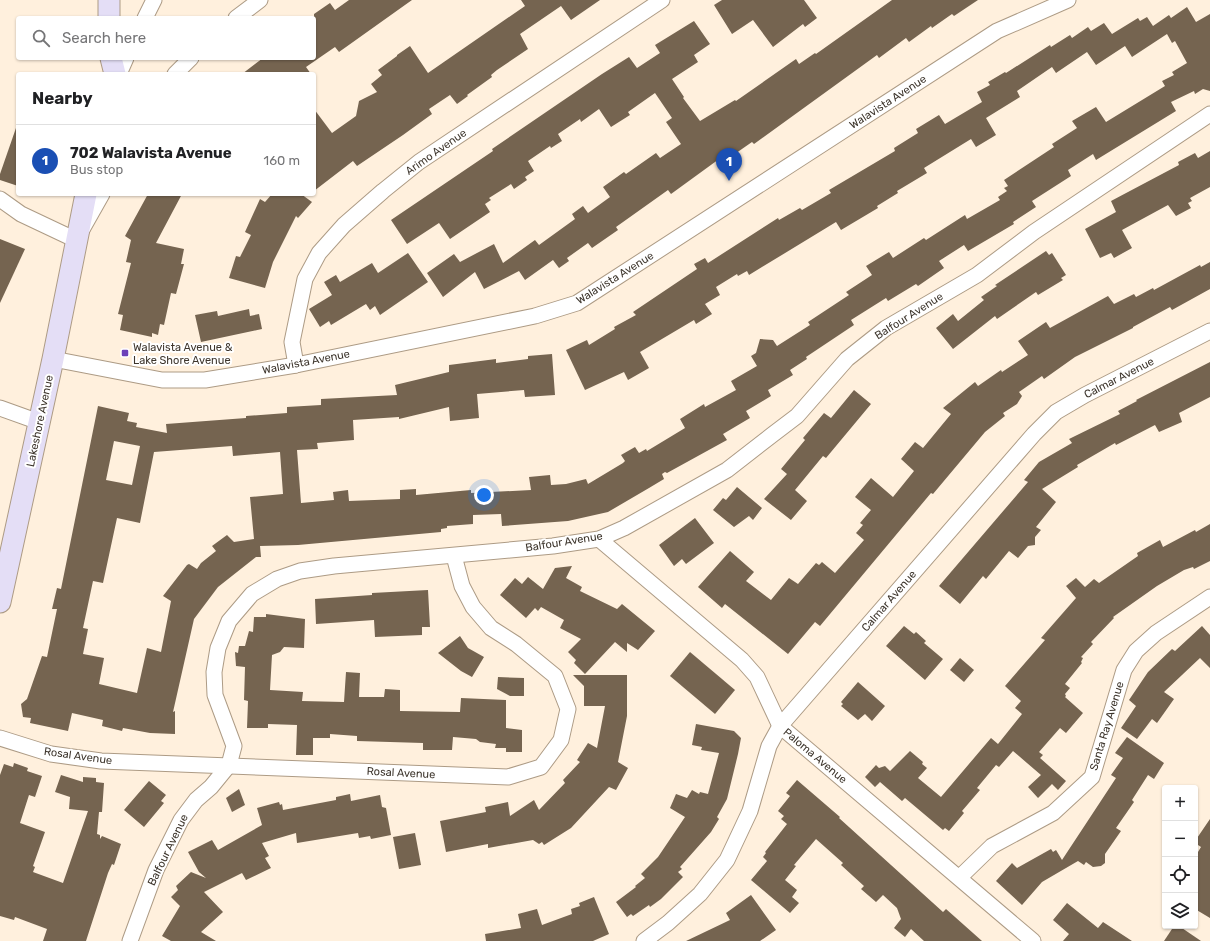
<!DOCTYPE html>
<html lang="en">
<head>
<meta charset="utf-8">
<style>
	body { margin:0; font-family:Rubik,sans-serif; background:#f2f2f2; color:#202124 }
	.controls { position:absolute; right:12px; bottom:12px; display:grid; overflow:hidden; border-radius:4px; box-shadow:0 1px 3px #0004 }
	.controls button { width:36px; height:36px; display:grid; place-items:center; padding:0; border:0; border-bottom:1px solid #e0e0e0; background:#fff; color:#202124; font:20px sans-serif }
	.you { position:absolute; left:484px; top:495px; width:14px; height:14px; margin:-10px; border:3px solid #fff; border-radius:50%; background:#1a73e8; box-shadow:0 0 0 6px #1a73e833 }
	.badge { display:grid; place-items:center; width:26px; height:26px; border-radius:50%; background:#b45309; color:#fff; font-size:13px; font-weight:700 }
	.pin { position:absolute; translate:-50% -33px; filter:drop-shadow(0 1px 2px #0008) }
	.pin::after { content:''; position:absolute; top:21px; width:14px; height:12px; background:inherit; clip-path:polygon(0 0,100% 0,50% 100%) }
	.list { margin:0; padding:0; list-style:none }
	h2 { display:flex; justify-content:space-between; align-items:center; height:52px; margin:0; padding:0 16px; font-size:17px }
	h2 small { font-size:13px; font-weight:400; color:#757577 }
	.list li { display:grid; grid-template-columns:26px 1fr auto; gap:12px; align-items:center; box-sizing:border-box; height:72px; padding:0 16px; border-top:1px solid #e0e0e0 }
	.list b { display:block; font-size:15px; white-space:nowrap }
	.list p { margin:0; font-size:13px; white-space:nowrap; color:#757577 }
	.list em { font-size:13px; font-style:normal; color:#757577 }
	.icon { flex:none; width:22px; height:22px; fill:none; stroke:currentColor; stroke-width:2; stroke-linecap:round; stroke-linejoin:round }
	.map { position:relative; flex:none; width:1210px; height:941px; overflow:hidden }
	.search { position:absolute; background:#fff; box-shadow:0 1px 3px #0004; left:16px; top:16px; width:300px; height:44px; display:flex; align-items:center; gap:10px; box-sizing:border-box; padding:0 14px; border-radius:4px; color:#757577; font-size:15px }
	.panel { position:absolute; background:#fff; box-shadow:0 1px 3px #0004; left:16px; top:72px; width:300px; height:124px; border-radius:4px }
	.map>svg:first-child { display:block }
</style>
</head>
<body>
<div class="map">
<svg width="1210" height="941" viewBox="0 0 1210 941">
	<rect width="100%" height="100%" fill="#fff0dd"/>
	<g fill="#756450" fill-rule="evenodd">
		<polygon points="349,0 412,0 339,52 335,47 306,67 311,74 242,74 263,58 314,58 314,14 330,3 335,10"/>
		<polygon points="521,0 600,0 571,20 561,6 520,34 528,49 497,70 491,75 492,77 467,95 468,96 457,104 450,95 429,109 432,114 403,135 357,166 353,161 314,191 314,109 332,133 356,116 359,101 377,92 371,84 382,75 378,70 397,56 397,55 410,46 428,73 525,6"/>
		<polygon points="722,0 804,0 817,18 805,27 803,24 773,47 753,20 732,34 714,5"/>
		<polygon points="892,0 978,0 954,16 952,14 932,28 931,26 909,42 906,38 879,58 877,55 754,144 752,142 729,158 726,154 671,194 668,190 616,227 618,230 592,248 588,243 567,258 569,261 559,268 553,260 525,280 519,271 484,289 475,272 443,297 427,273 454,254 460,262 494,244 503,263 535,240 539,245 575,219 572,214 583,206 588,213 610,197 603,187 624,172 626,174 656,153 660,158 681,144 666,122 672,118 655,93 628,112 630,115 611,127 599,109 581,122 580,119 558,134 562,141 551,148 550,146 528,161 534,171 525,177 527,180 514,189 511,184 489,198 491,200 485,204 490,212 450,239 439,223 407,244 391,220 493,151 492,149 602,74 629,57 637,68 660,53 655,45 694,21 710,44 694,55 698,62 672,79 684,97 683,98 700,121 735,100 736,101 796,59 799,64 815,53 816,54"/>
		<path d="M1187,7L1196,22L1210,14V91L1203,89L1195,94L1194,91L1171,102L1176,111L1096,160L1093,154L1068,170L1071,176L1032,201L1036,207L1013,222L1014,224L968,251L964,245L939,261L944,268L918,286L916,284L888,301L886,298L851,320L854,325L806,357L807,359L790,370L793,375L768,390L771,396L746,411L750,418L723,434L727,440L667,473L665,472L662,474L664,479L649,488L608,512L568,521L502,526L501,514L473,515V524L447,526V528L441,529V532L298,545L260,546L261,557H256L218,587L194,619L173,712L175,711V734L150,733L123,728L122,731L102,726L103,720L72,713L68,731L30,723L31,718L23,717L21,704L27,699L42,656L47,657L57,609H52L57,588L61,589L98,406L129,413L127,421L137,423L136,427L167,433L166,424L246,418V416L287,413V407L321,405V399L397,395L395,385L449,372V365L496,359V363L528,359V356L552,354L555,395L525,397L524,390L477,394L479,418L450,421L449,407L399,419V417L353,420L354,440L317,443L318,449L297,450L301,503L334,500L333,492L348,490L349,501L400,499V490L416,489V495L471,490V493L531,490L529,477L550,475L551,485L566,484L586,479L588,484L623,463L625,461L621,455L635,447L639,453L646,449L647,451L685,428L680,419L704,404L705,407L736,390L731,381L757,366L751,356L756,353L760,339L773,340L777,346L810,325L808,322L849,295L846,292L872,275L866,266L889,252L893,258L924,238L926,240L965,215L967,219L1000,200L998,197L1007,191L1004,188L1008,186L1004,180L1054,147L1052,144L1077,128L1072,121L1096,107L1106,122L1165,86L1162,81L1174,75L1172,72L1187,63L1175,41L1172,43L1167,34L1132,57L1125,46L1096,65L1087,52L1056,73L1052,67L1017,91L1020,97L986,118L996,135L976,147L971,139L924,168L927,173L897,191L898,193L877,206L878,208L841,230L836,222L749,275L747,271L738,276L737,274L716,287L720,295L705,304L712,314L696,324L694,320L640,352L649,368L628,380L624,372L585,390L566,350L587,340L589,345L615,329L614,327L636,315L633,312L697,269L694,264L705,258L708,263L778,218L779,220L800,208L802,210L831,193L829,190L895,151L894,148L918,133L916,129L939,115L945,124L982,102L977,92L990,85L988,82L1005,72L1006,73L1050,45L1051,47L1070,35L1072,38L1088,27L1091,31L1104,23L1112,34L1138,18L1140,21L1147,17L1153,26L1169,15L1171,18ZM114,441L140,446L132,485L106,480ZM232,446L233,456L280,452L283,494L250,497L254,539L234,542L227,535L212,546L216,551L201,563L197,569L189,564L187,565L163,596L171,601L161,652L147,648L137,693L99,684L104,658L83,654L88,629L83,628L93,581L103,583L117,518L140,523L154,452Z"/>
		<polygon points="16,128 18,129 18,186 0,180 0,174"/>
		<polygon points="1210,151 1210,187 1190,198 1192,201 1188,203 1191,208 1176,216 1168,205 1122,230 1132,248 1114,258 1111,253 1100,258 1085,229 1116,212 1111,201 1179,165 1178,162 1195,153 1198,158"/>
		<polygon points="148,194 182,194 156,243 184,249 181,264 184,264 176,294 171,293 164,325 160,324 158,335 152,333 152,337 120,330 123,315 118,314 131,263 126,262 131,240 125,236"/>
		<polygon points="272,194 301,194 312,202 298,218 296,216 273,262 265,288 229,278 236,256 240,257 251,235 245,232 260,199 265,202"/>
		<polygon points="0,239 25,249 0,303"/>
		<polygon points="1046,251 1049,255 1052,253 1066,275 1061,278 1063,280 1038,295 1036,292 997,319 995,316 953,349 936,328 953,314 958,321 984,300 981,297 997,286 995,285"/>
		<polygon points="408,253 428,282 380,315 375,306 370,310 366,304 331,325 329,321 320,327 309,309 332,295 324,282 336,275 340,282 372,263 378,273"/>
		<polygon points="1210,262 1210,289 1172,310 1170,307 1133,327 1133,328 1075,357 1044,379 1042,376 1019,392 1022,396 1017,404 1003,413 1005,416 985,432 933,494 931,493 820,626 815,622 788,654 725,604 722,608 698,587 730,551 754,572 746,581 771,600 789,578 798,584 816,563 819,565 822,562 835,573 864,540 856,533 863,525 860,523 871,510 855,497 871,478 893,497 914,471 901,459 915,442 923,448 951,414 943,408 975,382 978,386 1001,370 1002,372 1028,355 1018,341 1046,322 1050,328 1108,296 1114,304 1134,294 1136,297 1153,288 1154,290 1200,265 1201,267"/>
		<polygon points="249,309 250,316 259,314 262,329 201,342 195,315 217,311 218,316"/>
		<polygon points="1210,362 1210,397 1179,413 1182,422 1159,432 1155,425 1116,445 1115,443 1077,465 1078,467 1042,489 1056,502 1036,527 1041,530 1035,537 1035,545 1028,546 1018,558 1009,551 986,579 983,576 960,604 939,586 1028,482 1024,480 1039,462 1072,443 1069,439 1120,414 1118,411 1137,401 1136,400"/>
		<polygon points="854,390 871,404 826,458 823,456 795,490 807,501 791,520 764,499 787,474 781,469 805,440 803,438 824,413 831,418"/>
		<polygon points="737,487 762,508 753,520 749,516 734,527 713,510 723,498 726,500"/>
		<polygon points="695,518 714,543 686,564 682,559 674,566 659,545"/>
		<polygon points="1210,524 1210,561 1194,569 1193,567 1184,570 1157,586 1113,617 1114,618 1091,642 1093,644 1081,657 1083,658 1081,662 1082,663 1065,684 1070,688 1065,694 1066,696 1065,697 1083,713 1066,733 1060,728 1039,752 1043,755 1040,758 1066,781 1058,790 1052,784 1038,798 1028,787 1041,775 1013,751 999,767 996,765 977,788 980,790 962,811 964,813 949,831 945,828 943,830 905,798 902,801 880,782 875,787 865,777 876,765 879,768 885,766 890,771 910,751 923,762 922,764 927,768 918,778 941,797 991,738 998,744 1022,714 1015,708 1021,701 1005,686 1045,640 1041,638 1076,598 1066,586 1076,578 1085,587 1094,579 1099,583 1138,556 1137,553 1160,540 1163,547 1195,530 1196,532"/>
		<polygon points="572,566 566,578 582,587 580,591 617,609 622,604 655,631 638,650 627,643 627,652 615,642 585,674 574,663 576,660 568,652 581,639 560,628 564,620 541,607 538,611 535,608 526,618 500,595 515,578 522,584 528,577 543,589 555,568"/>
		<polygon points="428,590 430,627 422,627 422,635 375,637 374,620 316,624 315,599 372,595 372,593"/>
		<polygon points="266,614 305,619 304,648 284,647 280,652 272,655 270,690 303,692 302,701 344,702 346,672 360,673 359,697 384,697 385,689 400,690 400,711 460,712 461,698 506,700 506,728 522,730 522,752 506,752 506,748 495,748 496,744 480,742 476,739 453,737 452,750 423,750 423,743 357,741 357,736 330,734 330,738 313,738 313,755 296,755 297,725 268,724 268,728 247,728 248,701 244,700 245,667 236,666 235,652 238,653 239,646 245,646 249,631 253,632 254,617 266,617"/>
		<polygon points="904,626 914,634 916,632 926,641 924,643 943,659 925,680 886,646"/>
		<polygon points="1202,626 1210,635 1210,668 1200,658 1164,692 1174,699 1157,723 1152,719 1137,739 1121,728 1136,706 1129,700 1148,672 1172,649 1175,651"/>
		<polygon points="460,636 468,648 484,657 472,677 461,671 438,653"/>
		<polygon points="690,652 735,690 715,714 670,676"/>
		<polygon points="960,658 974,670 964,682 950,670"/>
		<polygon points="573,675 627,675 627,716 618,762 628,768 616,790 609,787 571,828 544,845 542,842 539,844 533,840 488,848 488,844 446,852 440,821 486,812 485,807 508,802 510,816 534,800 539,810 565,783 563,780 580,762 577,760 588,743 597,748 605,706 584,706 584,686"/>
		<polygon points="498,677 524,678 524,696 510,696 497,689"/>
		<polygon points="858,682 885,706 872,721 865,714 858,720 841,706 843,704 841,702"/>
		<polygon points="696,724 734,731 741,738 738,754 727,799 717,817 719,819 711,832 680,867 682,869 678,872 683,877 661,899 650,907 649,905 633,916 631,914 627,917 616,902 636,887 635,886 645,878 641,874 658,857 685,817 670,808 676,794 687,798 692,790 699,794 700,792 708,794 719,753 701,750 702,747 692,745"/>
		<polygon points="1127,737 1164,763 1154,779 1148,775 1132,800 1134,802 1116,828 1121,831 1105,854 1105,863 1101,866 1093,867 1086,862 1084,865 1078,861 1042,882 1022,905 996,881 1012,863 1017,868 1051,849 1053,852 1056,850 1062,860 1116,778 1111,775 1123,758 1115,753"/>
		<polygon points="14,763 28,768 27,771 42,776 35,797 29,795 20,823 45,832 33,866 35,867 33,872 63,883 88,811 69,809 70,797 55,792 61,775 83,782 83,777 96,778 96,782 104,783 102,812 99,812 97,834 100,835 100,839 102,836 121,844 114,865 112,864 108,873 86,941 43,941 47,929 15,917 14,920 0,916 0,775 4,764 13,767"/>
		<polygon points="797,780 840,817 839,818 943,912 946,909 982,941 924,941 911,929 905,937 894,928 901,919 897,908 883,895 876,902 861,889 864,886 841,865 843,863 816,839 794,865 796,866 785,880 797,890 792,897 799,903 790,913 751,880 767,861 763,857 766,853 765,852 787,824 781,819 784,816 778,811 790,796 786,793"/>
		<polygon points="149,781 166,795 161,801 164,803 144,827 124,810"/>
		<polygon points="239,789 245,805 232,812 226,798"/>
		<polygon points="350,794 351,801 380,795 382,807 386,808 391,835 371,839 370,836 359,838 358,833 297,843 296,833 262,843 269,856 265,858 271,868 246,880 242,873 204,892 223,912 201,932 216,941 171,941 162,936 180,906 171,897 178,890 176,886 191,872 206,878 199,872 188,852 212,840 218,850 262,825 257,808 279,802 280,805 282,804 283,810 336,800 336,797"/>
		<polygon points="1210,819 1210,918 1195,909 1195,857 1201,847 1195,843 1195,841"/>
		<polygon points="415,833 421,865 399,869 393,837"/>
		<polygon points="751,895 776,930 760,941 686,941 730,920 726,913"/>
		<polygon points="594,897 609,934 593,941 486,941 485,934 521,928 518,914 537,909 542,925 572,914 571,909 580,906 579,903"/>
		<polygon points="1067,903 1098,928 1103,922 1132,941 1063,941 1069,934 1053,920"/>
		<polygon points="1174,926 1179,926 1201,941 1164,941"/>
	</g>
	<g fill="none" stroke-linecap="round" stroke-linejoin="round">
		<g stroke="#ad9b85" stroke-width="17">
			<g id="street">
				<polyline points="145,18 154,0"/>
				<polyline points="236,18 260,0"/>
				<polyline points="119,74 126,58"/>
				<polyline points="175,74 191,58"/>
				<polyline points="0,199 21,214 76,240 102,194"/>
				<polyline points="53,359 162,380 205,380 296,365 535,316 577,303 997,31 1068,0"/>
				<polyline points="296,365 292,342 305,279 319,253 344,225 383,191 419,162 662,0"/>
				<polyline points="0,408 39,422"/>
				<polyline points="599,539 742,660 757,677 780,726 1033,941"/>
				<polyline points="0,738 51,754 101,761 508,777 541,767 561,740 568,709 555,676 516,644 491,628 473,607 462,586 454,556"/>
				<polyline points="960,877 992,846 1053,813 1092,777 1124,670 1136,651 1156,633 1210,597"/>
				<polyline points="130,941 156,870 181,820 196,800 211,787 229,765 234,746 215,695 214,672 218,648 229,621 252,594 277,579 300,571 334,566 553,546 599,539 624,528 727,470 772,435 797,416 847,359 886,328 977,275 1034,232 1210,114"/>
				<polyline points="644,941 668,923 700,894 727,860 750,811 769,746 780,726 1034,434 1056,412 1085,395 1210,331"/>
			</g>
		</g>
		<g stroke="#ad9b85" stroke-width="23">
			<g id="secondary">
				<polyline points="109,18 109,0"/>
				<polyline points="111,58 115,74"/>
				<polyline points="0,602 53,359 86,194"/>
			</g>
		</g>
		<use href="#street" stroke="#fff" stroke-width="15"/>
		<use href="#secondary" stroke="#e4def6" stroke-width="21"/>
	</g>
	<rect fill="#6c41b9" stroke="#fff" stroke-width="1.5" x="121" y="349" width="8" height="8" rx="2"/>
	<g text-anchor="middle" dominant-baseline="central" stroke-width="4" stroke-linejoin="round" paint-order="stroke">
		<g font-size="11" fill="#3d352c" stroke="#fff">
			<text transform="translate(888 102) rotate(-33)">Walavista Avenue</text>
			<text transform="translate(436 152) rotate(-35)">Arimo Avenue</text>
			<text transform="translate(615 278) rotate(-32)">Walavista Avenue</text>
			<text transform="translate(909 316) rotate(-32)">Balfour Avenue</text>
			<text transform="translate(306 362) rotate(-11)">Walavista Avenue</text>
			<text transform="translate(1119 378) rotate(-27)">Calmar Avenue</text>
			<text transform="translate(40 421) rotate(-78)">Lakeshore Avenue</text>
			<text transform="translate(564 542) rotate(-9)">Balfour Avenue</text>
			<text transform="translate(889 601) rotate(-49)">Calmar Avenue</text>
			<text transform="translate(1107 726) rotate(-73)">Santa Ray Avenue</text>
			<text transform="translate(78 756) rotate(8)">Rosal Avenue</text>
			<text transform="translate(815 756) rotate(40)">Paloma Avenue</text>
			<text transform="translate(401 773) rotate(3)">Rosal Avenue</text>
			<text transform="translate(168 850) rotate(-64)">Balfour Avenue</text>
		</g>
		<g font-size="11" fill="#3d352c" stroke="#fff" text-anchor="start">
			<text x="133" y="347">Walavista Avenue &amp;<tspan x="133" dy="13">Lake Shore Avenue</tspan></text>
		</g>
	</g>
</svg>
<div class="controls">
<button>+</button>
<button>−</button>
<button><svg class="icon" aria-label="locate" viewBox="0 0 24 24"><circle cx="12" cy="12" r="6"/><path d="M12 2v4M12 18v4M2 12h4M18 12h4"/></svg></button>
<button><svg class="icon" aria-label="layers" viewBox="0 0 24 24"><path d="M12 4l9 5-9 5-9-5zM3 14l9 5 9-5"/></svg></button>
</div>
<div class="you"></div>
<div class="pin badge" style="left:729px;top:181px;background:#1a4fb4">1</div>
<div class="search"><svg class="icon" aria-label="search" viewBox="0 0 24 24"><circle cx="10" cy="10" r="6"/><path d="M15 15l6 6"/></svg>Search here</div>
<section class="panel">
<h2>Nearby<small></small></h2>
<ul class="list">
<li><span class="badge" style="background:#1a4fb4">1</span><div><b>702 Walavista Avenue</b><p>Bus stop</p></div><em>160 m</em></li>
</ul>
</section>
</div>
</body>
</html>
